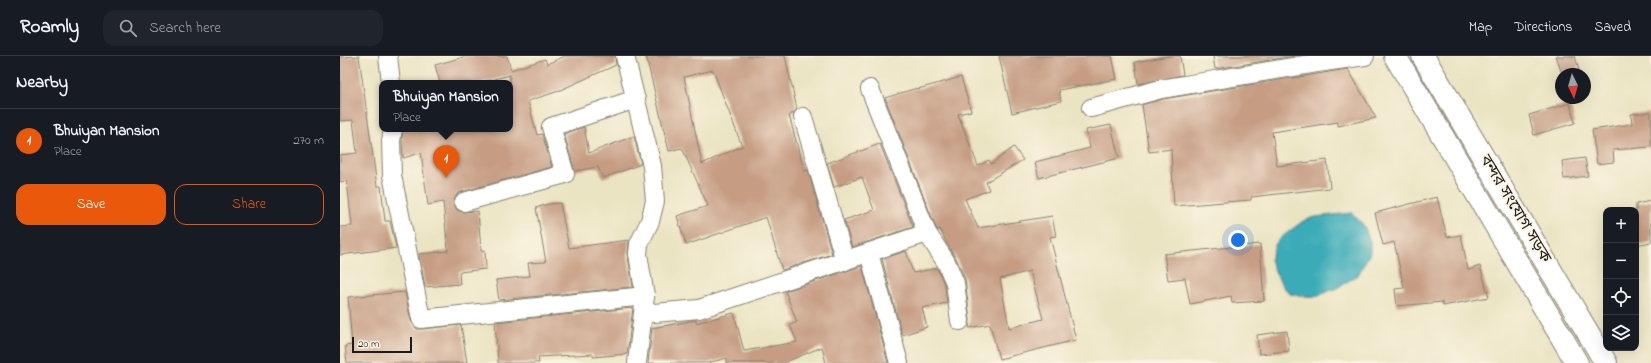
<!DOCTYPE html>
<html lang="en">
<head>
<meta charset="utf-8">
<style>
	body { margin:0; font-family:"Indie Flower","Noto Sans Bengali",sans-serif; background:#20242c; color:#f1f3f6 }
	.controls { position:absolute; right:12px; bottom:12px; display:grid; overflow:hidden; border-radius:8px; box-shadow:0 4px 16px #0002 }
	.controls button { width:36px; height:36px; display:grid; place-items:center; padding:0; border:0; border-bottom:1px solid #363941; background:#171b24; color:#f1f3f6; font:20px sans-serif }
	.compass { position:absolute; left:1215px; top:12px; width:36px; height:36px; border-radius:50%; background:#171b24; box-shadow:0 4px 16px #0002; rotate:175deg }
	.scale { position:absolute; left:12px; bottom:10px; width:60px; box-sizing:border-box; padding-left:4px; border:2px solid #1c1c1c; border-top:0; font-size:11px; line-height:14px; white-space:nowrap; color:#1c1c1c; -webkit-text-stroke:3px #fcf5e5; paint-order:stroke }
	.you { position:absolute; left:898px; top:184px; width:14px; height:14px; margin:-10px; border:3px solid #fff; border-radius:50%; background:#1a73e8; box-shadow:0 0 0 6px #1a73e833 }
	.badge { display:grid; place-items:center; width:26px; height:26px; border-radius:50%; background:#ea580c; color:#fff; font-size:13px; font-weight:700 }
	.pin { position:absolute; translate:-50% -33px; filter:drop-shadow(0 1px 2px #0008) }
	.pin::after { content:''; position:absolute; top:21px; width:14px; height:12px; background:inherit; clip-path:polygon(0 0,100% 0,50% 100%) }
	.popup { position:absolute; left:39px; top:24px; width:134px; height:52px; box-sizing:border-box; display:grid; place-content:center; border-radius:8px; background:#171b24; filter:drop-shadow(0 1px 3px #0005); font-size:13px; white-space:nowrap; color:#9ea1a6 }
	.popup b { font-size:15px; color:#f1f3f6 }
	.popup::after { content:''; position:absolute; left:50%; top:100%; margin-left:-8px; border:8px solid transparent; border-top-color:#171b24 }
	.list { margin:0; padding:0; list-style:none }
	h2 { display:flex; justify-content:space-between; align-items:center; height:52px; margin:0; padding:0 16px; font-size:17px }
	h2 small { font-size:13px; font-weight:400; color:#9ea1a6 }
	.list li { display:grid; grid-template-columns:26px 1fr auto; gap:12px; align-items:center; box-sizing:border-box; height:64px; padding:0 16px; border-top:1px solid #363941 }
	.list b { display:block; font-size:15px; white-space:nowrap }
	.list p { margin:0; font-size:13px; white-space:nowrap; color:#9ea1a6 }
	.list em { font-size:13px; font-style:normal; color:#9ea1a6 }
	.actions { display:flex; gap:8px; padding:12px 16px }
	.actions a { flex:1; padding:9px 0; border:1px solid #ea580c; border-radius:12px; text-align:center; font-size:14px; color:#ea580c }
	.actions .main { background:#ea580c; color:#fff }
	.icon { flex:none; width:22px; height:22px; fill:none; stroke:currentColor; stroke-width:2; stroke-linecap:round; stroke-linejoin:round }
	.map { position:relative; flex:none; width:1311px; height:307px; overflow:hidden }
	header { display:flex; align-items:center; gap:24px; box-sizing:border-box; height:56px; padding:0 20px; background:#171b24; border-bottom:1px solid #363941 }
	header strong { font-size:19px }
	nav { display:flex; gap:22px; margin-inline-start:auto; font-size:14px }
	.search { width:280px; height:36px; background:#20242c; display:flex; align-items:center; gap:10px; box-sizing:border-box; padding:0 14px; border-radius:12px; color:#9ea1a6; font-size:15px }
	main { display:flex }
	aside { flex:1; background:#171b24 }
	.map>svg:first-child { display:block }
</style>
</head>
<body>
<header>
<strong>Roamly</strong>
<div class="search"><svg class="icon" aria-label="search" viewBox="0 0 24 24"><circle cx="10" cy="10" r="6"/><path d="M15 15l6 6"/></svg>Search here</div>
<nav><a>Map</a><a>Directions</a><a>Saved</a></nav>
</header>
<main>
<aside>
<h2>Nearby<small></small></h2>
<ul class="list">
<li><span class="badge">1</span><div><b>Bhuiyan Mansion</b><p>Place</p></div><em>270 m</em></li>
</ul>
<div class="actions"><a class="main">Save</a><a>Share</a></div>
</aside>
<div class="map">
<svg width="1311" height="307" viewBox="0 0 1311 307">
	<rect width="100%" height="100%" fill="#fcf5e5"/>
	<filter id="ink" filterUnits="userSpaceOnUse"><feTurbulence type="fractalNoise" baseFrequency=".025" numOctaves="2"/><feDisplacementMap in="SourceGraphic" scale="8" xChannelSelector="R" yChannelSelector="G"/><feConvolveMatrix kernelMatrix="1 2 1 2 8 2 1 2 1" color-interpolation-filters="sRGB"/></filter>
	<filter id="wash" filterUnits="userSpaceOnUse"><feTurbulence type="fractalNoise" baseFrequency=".012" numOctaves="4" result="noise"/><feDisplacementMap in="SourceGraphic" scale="16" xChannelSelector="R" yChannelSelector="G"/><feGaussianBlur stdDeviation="0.9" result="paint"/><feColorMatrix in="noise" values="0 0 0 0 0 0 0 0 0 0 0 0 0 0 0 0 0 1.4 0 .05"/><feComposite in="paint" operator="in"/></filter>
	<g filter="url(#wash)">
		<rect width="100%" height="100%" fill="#ebe4c3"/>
		<polygon fill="#3babb8" stroke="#2c646a" points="1012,157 1023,168 1030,185 1030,197 1018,219 997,232 974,241 950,238 941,228 930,204 935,189 939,183 963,165 974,161"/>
		<g id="blocks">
			<g fill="#c69c83" fill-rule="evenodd">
				<polygon points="19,0 37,130 41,130 45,165 50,165 56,192 0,199 0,171 12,170 7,125 0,126 0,99 17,97 13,64 0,65 0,1"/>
				<polygon points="127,0 167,0 171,14 205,3 207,8 225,0 275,0 276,9 216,36 188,45 197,79 202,78 212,111 121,136 117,138 114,144 114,149 117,154 122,156 138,155 141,195 145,194 146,213 119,216 120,228 85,231 79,198 108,195 103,146 88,149 81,97 63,102 62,86 63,73 170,73 170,19 139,27 100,27 95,9"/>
				<path d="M306,0H445L457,53L454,57L449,59L464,115L468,114L492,198L442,214L426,161L346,189L337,160L368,150L342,92L329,95ZM373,14L402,90L362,108L344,21Z"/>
				<polygon points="659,0 772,0 777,23 719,34 721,45 672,57"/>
				<polygon points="829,0 840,0 843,19 798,28 795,6"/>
				<polygon points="873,0 955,0 875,13"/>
				<polygon points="1216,0 1235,0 1240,18 1222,18"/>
				<polygon points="1008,13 1036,62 998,70 998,66 932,76 937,110 987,104 990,132 911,141 911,144 834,150 831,93 809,96 802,49 823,43"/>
				<path d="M621,21L631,55L618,58L638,110L649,104L651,108L674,91L683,104L646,126L649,134L625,143L638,172L712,160L716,180L710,181L736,284L659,303L650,268L629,272L630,264L625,223L616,202L607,188L600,173L598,174L596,172L545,42L577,32L578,33ZM690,215L703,263L669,272L660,223Z"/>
				<polygon points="1230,47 1235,67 1194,79 1189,59"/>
				<polygon points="1311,56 1311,91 1273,94 1274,106 1257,108 1252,74 1292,68 1291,58"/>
				<polygon points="771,69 779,102 699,122 695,106 750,92 746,74"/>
				<polygon points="244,71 249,97 294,80 301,108 263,122 258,111 235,115 224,78"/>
				<polygon points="540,88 573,171 512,191 504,164 534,154 522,121 494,131 487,107"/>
				<polygon points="1245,102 1248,120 1224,123 1222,105"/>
				<polygon points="1097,141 1107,181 1121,179 1128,214 1140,210 1149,241 1103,250 1102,246 1057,250 1055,233 1064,232 1054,186 1043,189 1035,157"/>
				<polygon points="1311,145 1311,186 1296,189 1296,148"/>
				<polygon points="220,147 229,192 289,184 288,200 293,231 159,244 156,224 190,220 188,207 206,206 196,152 208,148"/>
				<polygon points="920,188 924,245 892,247 891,240 850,248 845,222 828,224 824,198"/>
				<polygon points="566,195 573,217 597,212 605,230 607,247 582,252 587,271 562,279 542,203"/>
				<polygon points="522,210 548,307 486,307 482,291 443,307 387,307 387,302 367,307 308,307 312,272 356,264 356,267 394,257 404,295 457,286 450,269 457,266 445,235"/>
				<polygon points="65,236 71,265 77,273 82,273 121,269 127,307 7,307 5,290 12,289 8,241"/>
				<polygon points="293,252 287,298 253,301 253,298 198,301 199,307 158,307 155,266"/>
				<polygon points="947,275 949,295 919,298 917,279"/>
			</g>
		</g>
	</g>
	<g filter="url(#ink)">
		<use href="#blocks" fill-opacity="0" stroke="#848070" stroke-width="1"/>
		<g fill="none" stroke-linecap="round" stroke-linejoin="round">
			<g stroke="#848070" stroke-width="20">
				<g id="street">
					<polyline points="48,0 51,27"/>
					<polyline points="285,0 312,110 315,145 310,165 299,188 298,198 305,240 297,307"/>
					<polyline points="751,52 821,33 977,7 1025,0"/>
					<polyline points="463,61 505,205"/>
					<polyline points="53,73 51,85 52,119 81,263 305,240"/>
					<polyline points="124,146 225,118 211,71 296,43"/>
					<polyline points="587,177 606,206 615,227 620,265"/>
					<polyline points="529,197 559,307"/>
					<polyline points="303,258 359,253 587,177 530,33"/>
				</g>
			</g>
			<g stroke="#848070" stroke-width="24">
				<g id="highway">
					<polyline points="1055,0 1237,307"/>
					<polyline points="1083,0 1266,307"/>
				</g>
			</g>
			<use href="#street" stroke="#fff" stroke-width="18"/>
			<use href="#highway" stroke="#fff" stroke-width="22"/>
		</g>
	</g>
	<g text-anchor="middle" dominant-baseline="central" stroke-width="4" stroke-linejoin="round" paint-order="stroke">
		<g font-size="16" fill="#1c1c1c" stroke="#fcf5e5">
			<text transform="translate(1175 153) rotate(59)">বন্দর সংযোগ সড়ক</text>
		</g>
	</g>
</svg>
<div class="controls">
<button>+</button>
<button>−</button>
<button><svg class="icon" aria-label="locate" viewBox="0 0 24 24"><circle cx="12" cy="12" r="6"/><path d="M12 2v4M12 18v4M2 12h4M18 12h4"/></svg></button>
<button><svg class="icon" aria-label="layers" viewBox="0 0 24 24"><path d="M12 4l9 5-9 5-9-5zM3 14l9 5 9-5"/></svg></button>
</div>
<svg class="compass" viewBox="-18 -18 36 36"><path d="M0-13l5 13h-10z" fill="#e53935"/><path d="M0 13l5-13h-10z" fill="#9ea1a6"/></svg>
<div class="scale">20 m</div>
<div class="you"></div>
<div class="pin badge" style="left:106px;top:122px">1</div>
<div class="popup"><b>Bhuiyan Mansion</b>Place</div>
</div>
</main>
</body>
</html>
